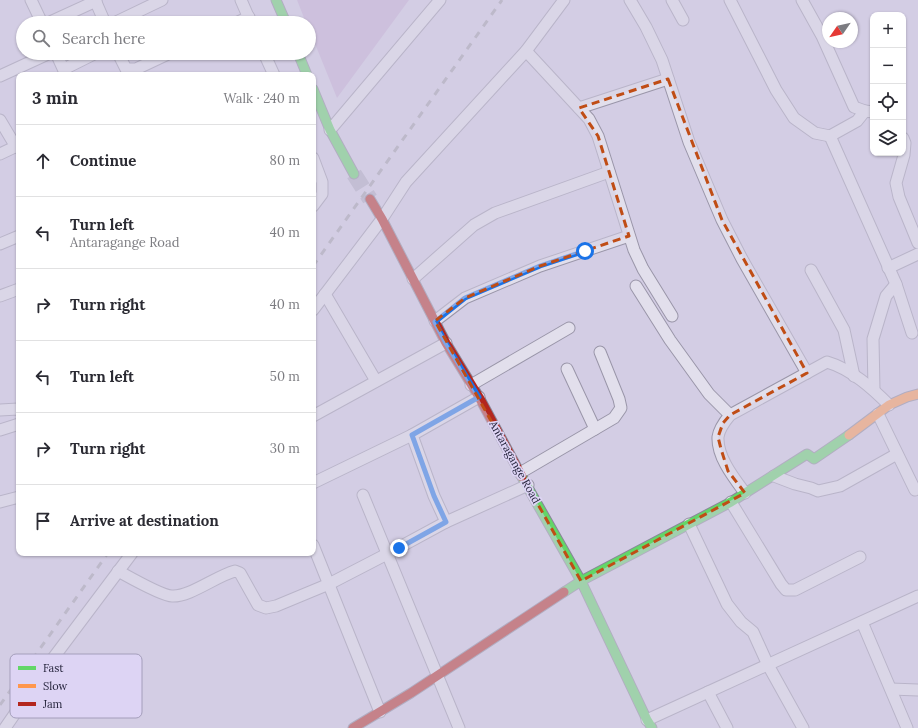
<!DOCTYPE html>
<html lang="en">
<head>
<meta charset="utf-8">
<style>
	body { margin:0; font-family:Lora,serif; background:#f7f7f7; color:#2b2b33 }
	.controls { position:absolute; right:12px; top:12px; display:grid; overflow:hidden; border-radius:8px; box-shadow:0 1px 3px #0004 }
	.controls button { width:36px; height:36px; display:grid; place-items:center; padding:0; border:0; border-bottom:1px solid #e1e1e2; background:#fff; color:#2b2b33; font:20px sans-serif }
	.compass { position:absolute; left:822px; top:12px; width:36px; height:36px; border-radius:50%; background:#fff; box-shadow:0 1px 3px #0004; rotate:236deg }
	.stop { position:absolute; width:12px; height:12px; margin:-9px; border:3px solid #1a73e8; border-radius:50%; background:#fff }
	.stop.end { background:#1a73e8; border-color:#fff; box-shadow:0 1px 4px #0008 }
	.list { margin:0; padding:0; list-style:none }
	h2 { display:flex; justify-content:space-between; align-items:center; height:52px; margin:0; padding:0 16px; font-size:17px }
	h2 small { font-size:13px; font-weight:400; color:#7c7c81 }
	.list li { display:grid; grid-template-columns:26px 1fr auto; gap:12px; align-items:center; box-sizing:border-box; height:72px; padding:0 16px; border-top:1px solid #e1e1e2 }
	.list b { display:block; font-size:15px; white-space:nowrap }
	.list p { margin:0; font-size:13px; white-space:nowrap; color:#7c7c81 }
	.list em { font-size:13px; font-style:normal; color:#7c7c81 }
	.icon { flex:none; width:22px; height:22px; fill:none; stroke:currentColor; stroke-width:2; stroke-linecap:round; stroke-linejoin:round }
	.map { position:relative; flex:none; width:918px; height:728px; overflow:hidden }
	.search { position:absolute; background:#fff; box-shadow:0 1px 3px #0004; left:16px; top:16px; width:300px; height:44px; display:flex; align-items:center; gap:10px; box-sizing:border-box; padding:0 14px; border-radius:22px; color:#7c7c81; font-size:15px }
	.panel { position:absolute; background:#fff; box-shadow:0 1px 3px #0004; left:16px; top:72px; width:300px; height:484px; border-radius:8px }
	.map>svg:first-child { display:block }
</style>
</head>
<body>
<div class="map">
<svg width="918" height="728" viewBox="0 0 918 728">
	<rect width="100%" height="100%" fill="#d3cde4"/>
	<polygon fill="#c6b0d6" points="297,0 409,0 337,98 309,29 309,23 306,23"/>
	<g fill="none" stroke-linecap="round" stroke-linejoin="round">
		<polyline stroke="#afaac1" stroke-width="16" stroke-dasharray="16 8" stroke-linecap="butt" points="354,174 370,199"/>
		<g stroke="#9a96a9" stroke-width="13">
			<g id="street">
				<polyline points="31,0 42,23"/>
				<polyline points="95,0 105,23"/>
				<polyline points="241,0 251,23"/>
				<polyline points="630,0 646,27 662,60 689,142 722,220 742,259 807,373"/>
				<polyline points="672,0 683,20"/>
				<polyline points="730,0 776,90 794,118 815,133 830,136 857,121 865,111"/>
				<polyline points="802,0 822,36 854,107 865,111 873,112"/>
				<polyline points="48,23 96,1"/>
				<polyline points="114,23 162,0"/>
				<polyline points="236,23 249,17"/>
				<polyline points="526,51 589,119 598,136 634,250 643,269 672,316"/>
				<polyline points="56,53 66,75"/>
				<polyline points="118,53 126,69 136,69 170,53"/>
				<polyline points="264,53 274,75"/>
				<polyline points="64,69 96,53"/>
				<polyline points="0,76 50,53"/>
				<polyline points="579,108 668,79"/>
				<polyline points="0,120 16,147"/>
				<polyline points="330,130 440,0"/>
				<polyline points="830,136 896,284 912,333"/>
				<polyline points="903,138 905,143 904,155 896,183 899,197 918,243"/>
				<polyline points="0,154 19,145"/>
				<polyline points="313,158 322,182 322,194 313,206"/>
				<polyline points="0,244 19,236"/>
				<polyline points="888,268 918,254"/>
				<polyline points="811,270 844,330 854,376"/>
				<polyline points="413,279 474,225 495,213 609,172"/>
				<polyline points="636,286 670,340 709,394 730,415"/>
				<polyline points="325,294 376,381"/>
				<polyline points="0,296 19,289"/>
				<polyline points="313,310 382,219 406,182 526,51 564,0"/>
				<polyline points="435,321 465,298 540,266 629,236"/>
				<polyline points="567,369 595,429"/>
				<polyline points="471,385 569,328"/>
				<polyline points="874,390 873,339 886,296 896,284"/>
				<polyline points="0,410 18,409 19,410"/>
				<polyline points="878,414 915,490"/>
				<polyline points="313,416 446,343"/>
				<polyline points="0,430 19,424"/>
				<polyline points="520,473 614,418 621,408 619,399 600,352"/>
				<polyline points="774,476 795,484 811,488 818,491 840,486 897,454"/>
				<polyline points="313,483 412,435"/>
				<path d="M745,493C734,478 717,457 718,437C719,429 725,421 730,415L827,362C851,369 872,388 889,405"/>
				<polyline points="363,495 459,728"/>
				<polyline points="0,502 19,497"/>
				<polyline points="731,502 781,584 786,590 795,590 860,557"/>
				<polyline points="446,522 528,485"/>
				<polyline points="689,524 727,604 741,622 753,632 768,665 803,728"/>
				<polyline points="313,545 380,712"/>
				<path d="M118,571C129,577 162,596 172,596C190,597 216,576 235,571L240,573L258,605L266,608L276,606L329,584L387,554L446,522L434,496L412,435L479,397"/>
				<polyline points="862,622 907,728"/>
				<polyline points="891,689 918,690"/>
				<polyline points="708,692 727,728"/>
				<polyline points="647,720 918,596"/>
				<polyline points="5,728 51,661 132,553"/>
			</g>
		</g>
		<g stroke="#898699" stroke-width="11">
			<g id="fast">
				<polyline points="276,0 286,23"/>
				<polyline points="298,53 307,75"/>
				<polyline points="313,89 330,130 354,174"/>
				<polyline points="522,477 581,581 647,720 652,728"/>
				<polyline points="564,592 581,581 731,502 807,454 814,459 849,435"/>
			</g>
		</g>
		<g stroke="#898699" stroke-width="11">
			<polyline id="slow" points="849,435 889,405 907,397 918,394"/>
		</g>
		<g stroke="#898699" stroke-width="11">
			<g id="jam">
				<polyline points="370,199 382,219 446,343 479,397 522,477"/>
				<polyline points="353,728 411,693 564,592"/>
			</g>
		</g>
		<use href="#street" stroke="#e2dfec" stroke-width="11"/>
		<use href="#fast" stroke="#63d668" stroke-width="9"/>
		<use href="#slow" stroke="#ff974d" stroke-width="9"/>
		<use href="#jam" stroke="#b3261e" stroke-width="9"/>
		<g stroke="#a29fab" stroke-width="3" stroke-dasharray="7 7" stroke-linecap="butt">
			<polyline points="313,266 502,0"/>
			<polyline points="0,705 108,553"/>
		</g>
	</g>
	<g fill="none" stroke-linecap="round" stroke-linejoin="round">
		<polyline stroke="#1a73e8" stroke-width="5" points="399,548 446,522 434,496 412,435 479,397 446,343 435,322 465,298 540,266 585,251"/>
	</g>
	<path d="M0 0H918V728H0ZM668,79L722,220L807,373L730,415L723,423L718,437L721,449L728,471L745,493L581,581L435,321L465,298L540,266L629,236L598,136L579,108Z" fill="#d3cde4" fill-opacity=".55" fill-rule="evenodd"/>
	<path fill="none" stroke="#c04d15" stroke-width="3" stroke-dasharray="8 5" stroke-linejoin="round" d="M668,79L722,220L807,373L730,415L723,423L718,437L721,449L728,471L745,493L581,581L435,321L465,298L540,266L629,236L598,136L579,108Z"/>
	<g text-anchor="middle" dominant-baseline="central" stroke-width="3.5" stroke-linejoin="round" paint-order="stroke">
		<g font-size="11" fill="#201f37" stroke="#ddd4f4">
			<text transform="translate(515 462) rotate(61)">Antaragange Road</text>
		</g>
	</g>
	<rect x="10" y="654" width="132" height="64" rx="6" fill="#ddd4f4" stroke="#a49ebb" stroke-width="1"/>
	<rect x="18" y="666" width="18" height="4" fill="#63d668"/>
	<rect x="18" y="684" width="18" height="4" fill="#ff974d"/>
	<rect x="18" y="702" width="18" height="4" fill="#b3261e"/>
	<g font-size="11" fill="#201f37">
		<text x="43" y="672">Fast</text>
		<text x="43" y="690">Slow</text>
		<text x="43" y="708">Jam</text>
	</g>
</svg>
<div class="controls">
<button>+</button>
<button>−</button>
<button><svg class="icon" aria-label="locate" viewBox="0 0 24 24"><circle cx="12" cy="12" r="6"/><path d="M12 2v4M12 18v4M2 12h4M18 12h4"/></svg></button>
<button><svg class="icon" aria-label="layers" viewBox="0 0 24 24"><path d="M12 4l9 5-9 5-9-5zM3 14l9 5 9-5"/></svg></button>
</div>
<svg class="compass" viewBox="-18 -18 36 36"><path d="M0-13l5 13h-10z" fill="#e53935"/><path d="M0 13l5-13h-10z" fill="#7c7c81"/></svg>
<div class="stop" style="left:585px;top:251px"></div>
<div class="stop end" style="left:399px;top:548px"></div>
<div class="search"><svg class="icon" aria-label="search" viewBox="0 0 24 24"><circle cx="10" cy="10" r="6"/><path d="M15 15l6 6"/></svg>Search here</div>
<section class="panel">
<h2>3 min<small>Walk · 240 m</small></h2>
<ul class="list">
<li><svg class="icon" aria-label="ahead" viewBox="0 0 24 24"><path d="M12 20V5M6 11l6-6 6 6"/></svg><div><b>Continue</b></div><em>80 m</em></li>
<li><svg class="icon" aria-label="left" viewBox="0 0 24 24"><path d="M17 20v-9H6M10 6l-5 5 5 5"/></svg><div><b>Turn left</b><p>Antaragange Road</p></div><em>40 m</em></li>
<li><svg class="icon" aria-label="right" viewBox="0 0 24 24"><path d="M7 20v-9h11M14 6l5 5-5 5"/></svg><div><b>Turn right</b></div><em>40 m</em></li>
<li><svg class="icon" aria-label="left" viewBox="0 0 24 24"><path d="M17 20v-9H6M10 6l-5 5 5 5"/></svg><div><b>Turn left</b></div><em>50 m</em></li>
<li><svg class="icon" aria-label="right" viewBox="0 0 24 24"><path d="M7 20v-9h11M14 6l5 5-5 5"/></svg><div><b>Turn right</b></div><em>30 m</em></li>
<li><svg class="icon" aria-label="arrive" viewBox="0 0 24 24"><path d="M6 21V4h12l-3 4 3 4H6"/></svg><div><b>Arrive at destination</b></div></li>
</ul>
</section>
</div>
</body>
</html>
